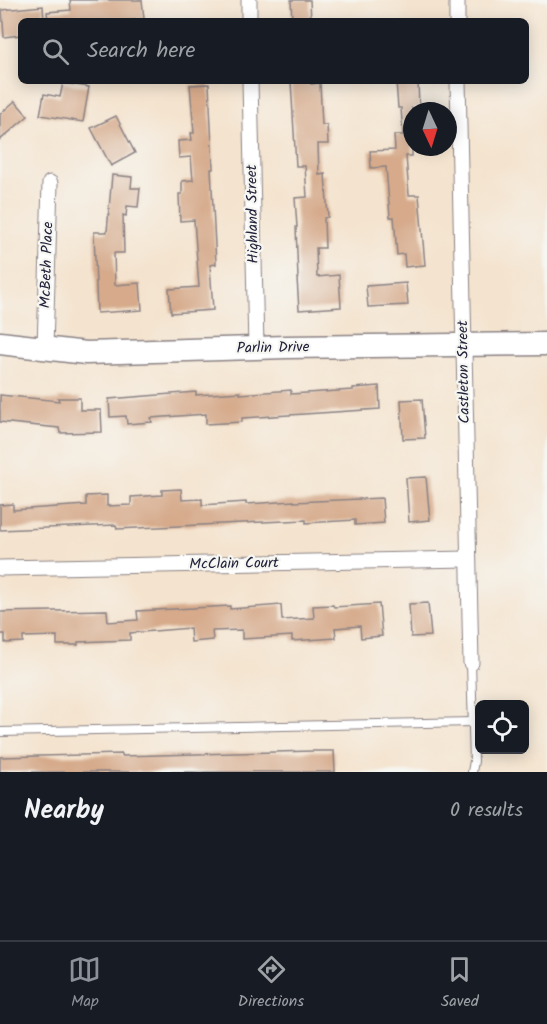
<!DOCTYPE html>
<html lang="en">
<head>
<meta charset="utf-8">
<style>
	body { margin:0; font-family:Kalam,sans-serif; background:#20242c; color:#f1f3f6 }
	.controls { position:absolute; right:18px; bottom:18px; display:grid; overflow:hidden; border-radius:9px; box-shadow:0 3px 15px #0003 }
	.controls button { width:54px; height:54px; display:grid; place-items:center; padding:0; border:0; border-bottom:2px solid #363941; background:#171b24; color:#f1f3f6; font:30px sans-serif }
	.compass { position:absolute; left:403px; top:102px; width:54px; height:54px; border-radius:50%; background:#171b24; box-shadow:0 3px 15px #0003; rotate:176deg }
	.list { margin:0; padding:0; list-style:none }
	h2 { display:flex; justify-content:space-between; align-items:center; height:78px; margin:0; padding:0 24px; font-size:26px }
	h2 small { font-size:20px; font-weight:400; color:#9ea1a6 }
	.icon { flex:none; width:33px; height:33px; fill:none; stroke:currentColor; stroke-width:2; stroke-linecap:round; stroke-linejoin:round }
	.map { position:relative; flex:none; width:547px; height:772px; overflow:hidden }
	.search { position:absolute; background:#171b24; box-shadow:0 3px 15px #0003; left:18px; right:18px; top:18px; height:66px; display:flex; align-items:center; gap:15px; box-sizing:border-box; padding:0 21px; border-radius:9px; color:#9ea1a6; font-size:22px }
	.sheet { height:168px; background:#171b24 }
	nav { display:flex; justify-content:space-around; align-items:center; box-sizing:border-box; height:84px; border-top:2px solid #363941; background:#171b24; font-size:16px; color:#9ea1a6 }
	nav a { display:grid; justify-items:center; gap:3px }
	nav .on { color:#8c9099 }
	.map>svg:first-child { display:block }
</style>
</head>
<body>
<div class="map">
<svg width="547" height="772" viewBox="0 0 547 772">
	<rect width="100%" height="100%" fill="#f6f6f2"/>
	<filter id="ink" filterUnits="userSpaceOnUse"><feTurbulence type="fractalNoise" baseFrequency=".0167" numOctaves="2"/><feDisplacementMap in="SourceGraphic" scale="12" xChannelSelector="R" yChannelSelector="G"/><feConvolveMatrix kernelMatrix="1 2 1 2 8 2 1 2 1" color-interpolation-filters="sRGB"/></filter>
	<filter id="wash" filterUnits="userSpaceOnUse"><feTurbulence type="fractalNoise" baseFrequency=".008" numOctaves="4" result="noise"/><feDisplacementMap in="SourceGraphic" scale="24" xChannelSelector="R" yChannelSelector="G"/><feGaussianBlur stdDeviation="1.35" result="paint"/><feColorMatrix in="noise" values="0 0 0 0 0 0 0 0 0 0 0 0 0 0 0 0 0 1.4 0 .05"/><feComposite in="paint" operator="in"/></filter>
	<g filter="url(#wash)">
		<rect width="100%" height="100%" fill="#f4e3ce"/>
		<g id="blocks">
			<g fill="#d6aa8b">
				<polygon points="70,0 142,0 144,19 123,21 48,21 47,12 71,10"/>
				<polygon points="291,0 310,0 311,21 292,21"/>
				<polygon points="43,6 44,21 21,21 21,35 4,37 2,10"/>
				<polygon points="291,81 310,81 311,84 320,83 322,125 327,125 328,144 318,144 319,175 325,174 328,217 324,218 325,248 316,248 317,277 339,275 341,307 299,310 297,278 298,278 296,227 297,227 295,198 307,197 305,166 296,166"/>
				<polygon points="396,81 418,81 419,107 412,108 412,156 406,156 409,195 419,195 425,265 405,267 404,254 397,255 394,217 390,217 386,167 371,168 370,151 395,150 394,135 403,135 401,108 398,108"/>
				<polygon points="63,83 89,87 83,122 40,115 44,94 60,97"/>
				<polygon points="209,84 213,169 211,169 216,264 210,265 213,310 171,313 169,289 199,287 194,220 180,221 179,194 182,194 182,181 193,180 191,157 179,158 178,141 192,140 191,133 194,133 190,85"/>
				<polygon points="15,101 28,116 0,140 0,114"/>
				<polygon points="116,116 135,153 111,166 91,128"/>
				<polygon points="112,175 132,177 131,188 140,188 138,207 127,206 126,216 123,215 124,253 114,253 115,285 140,283 142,310 97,313 94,232 107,232"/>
				<polygon points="406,283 408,305 368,307 366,286"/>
				<polygon points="379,386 380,409 242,418 242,422 206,424 206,414 151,418 152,422 127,424 126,416 110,417 109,399 196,392 196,395 240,392 240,394 291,390 291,394 353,390 353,388"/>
				<polygon points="0,395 59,401 58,398 80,398 80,410 101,410 102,432 60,433 59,428 0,422"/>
				<polygon points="422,399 425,438 403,439 401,400"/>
				<polygon points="426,477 430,520 409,522 406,478"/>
				<polygon points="181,489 182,500 202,499 202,505 246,502 246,504 294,501 294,502 382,498 384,523 355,525 355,520 306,523 306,520 117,529 116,525 0,530 0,505 13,504 13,510 86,505 86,496 107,495 107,506 131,505 131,497 162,495 162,490"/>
				<polygon points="428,603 431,636 411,637 409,604"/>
				<polygon points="379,604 382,636 361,638 360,626 335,628 336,638 292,641 292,636 242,639 242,630 212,631 213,640 191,642 190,628 130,633 130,640 78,642 78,645 57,645 57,636 23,637 23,642 5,643 5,634 0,634 0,612 107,610 108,622 138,620 137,611 230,606 230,609 281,605 282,620 314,618 313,606 333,605 334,607"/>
				<polygon points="313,751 334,751 335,772 0,772 0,757 122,754 122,756"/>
			</g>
		</g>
	</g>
	<g filter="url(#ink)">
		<use href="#blocks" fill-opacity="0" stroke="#8b8284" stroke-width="1.5"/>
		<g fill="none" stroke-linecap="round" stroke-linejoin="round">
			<g stroke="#8b8284" stroke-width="10">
				<g id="lane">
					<polyline points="471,663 474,761 472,772"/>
					<polyline points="0,732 473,722"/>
				</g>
			</g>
			<g stroke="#8b8284" stroke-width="17">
				<g id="street">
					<polyline points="249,0 249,21"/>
					<polyline points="457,0 457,21"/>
					<polyline points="250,81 256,348"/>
					<polyline points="458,81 471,663"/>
					<polyline points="45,348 50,183"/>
					<polyline points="0,568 468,559"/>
				</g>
			</g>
			<g stroke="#8b8284" stroke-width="25">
				<polyline id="secondary" points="0,343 86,353 286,347 547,344"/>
			</g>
			<use href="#lane" stroke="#fff" stroke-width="8"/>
			<use href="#street" stroke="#fff" stroke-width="15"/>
			<use href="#secondary" stroke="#fff" stroke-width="22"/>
		</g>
	</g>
	<g text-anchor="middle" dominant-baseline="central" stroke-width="4.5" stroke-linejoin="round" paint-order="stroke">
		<g font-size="15" fill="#22223b" stroke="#f6f6f2">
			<text transform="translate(253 214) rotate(-91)">Highland Street</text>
			<text transform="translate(47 265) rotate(-88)">McBeth Place</text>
			<text transform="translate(273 348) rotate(-1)">Parlin Drive</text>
			<text transform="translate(464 372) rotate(-91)">Castleton Street</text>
			<text transform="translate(234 564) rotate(-1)">McClain Court</text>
		</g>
	</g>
</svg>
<div class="controls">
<button><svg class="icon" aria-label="locate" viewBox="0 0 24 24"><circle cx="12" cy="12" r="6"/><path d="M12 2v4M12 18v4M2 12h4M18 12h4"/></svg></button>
</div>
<svg class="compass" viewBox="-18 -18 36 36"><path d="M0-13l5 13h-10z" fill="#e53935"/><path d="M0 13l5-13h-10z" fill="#9ea1a6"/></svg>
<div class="search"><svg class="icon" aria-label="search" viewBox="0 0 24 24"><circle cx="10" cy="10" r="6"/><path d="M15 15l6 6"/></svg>Search here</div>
</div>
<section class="sheet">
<h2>Nearby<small>0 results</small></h2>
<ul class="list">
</ul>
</section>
<nav>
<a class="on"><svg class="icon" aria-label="map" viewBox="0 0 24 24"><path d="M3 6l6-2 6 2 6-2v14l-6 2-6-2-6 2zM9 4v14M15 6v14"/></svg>Map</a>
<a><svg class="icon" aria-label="directions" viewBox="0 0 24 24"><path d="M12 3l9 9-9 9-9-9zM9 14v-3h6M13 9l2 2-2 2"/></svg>Directions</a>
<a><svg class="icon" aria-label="saved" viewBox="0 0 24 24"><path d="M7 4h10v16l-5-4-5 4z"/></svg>Saved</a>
</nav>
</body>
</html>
